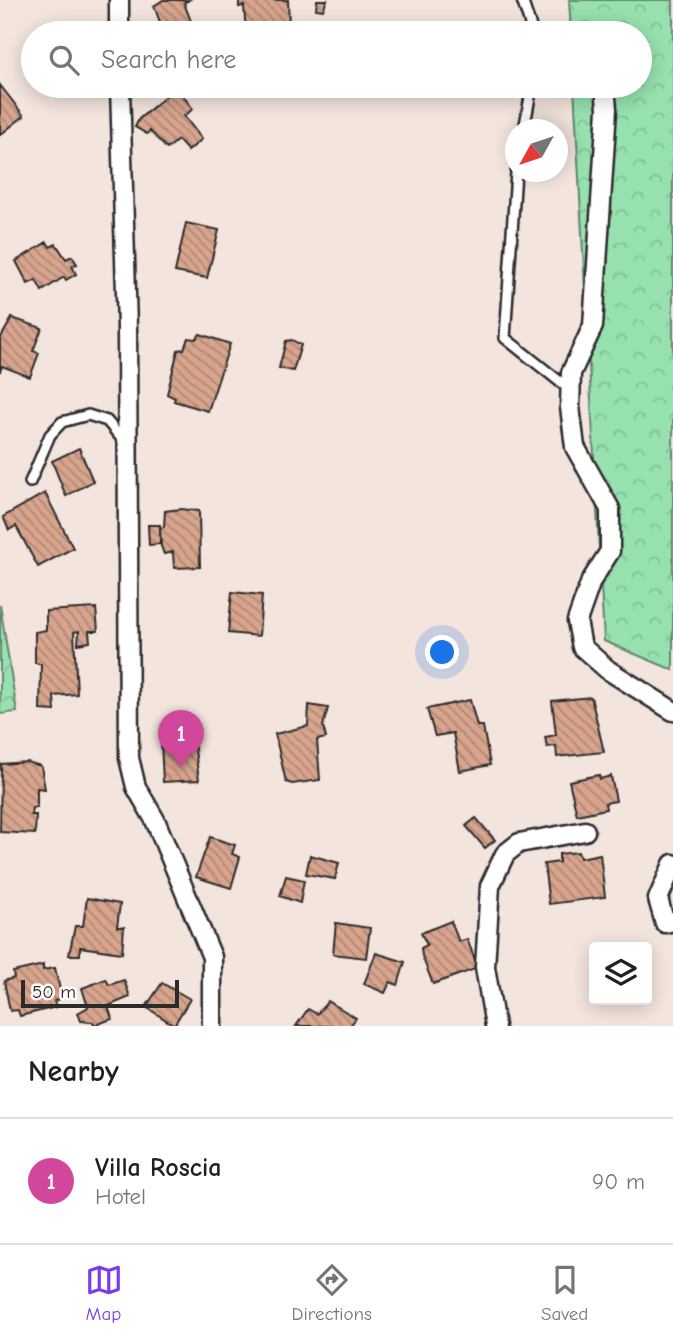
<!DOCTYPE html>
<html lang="en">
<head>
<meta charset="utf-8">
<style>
	body { margin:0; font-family:"Comic Neue",sans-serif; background:#f6f6f6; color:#202124 }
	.controls { position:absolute; right:21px; bottom:21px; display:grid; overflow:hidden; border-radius:7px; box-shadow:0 4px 18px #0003 }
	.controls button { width:63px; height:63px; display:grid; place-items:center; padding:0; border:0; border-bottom:2px solid #e0e0e0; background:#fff; color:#202124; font:35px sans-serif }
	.compass { position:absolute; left:505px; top:119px; width:63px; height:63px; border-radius:50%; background:#fff; box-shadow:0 4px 18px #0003; rotate:230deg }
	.scale { position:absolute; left:21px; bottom:18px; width:158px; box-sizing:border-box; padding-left:7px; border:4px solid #2b2b2b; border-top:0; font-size:19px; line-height:24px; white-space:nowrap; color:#2b2b2b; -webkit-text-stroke:5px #fff; paint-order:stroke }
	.you { position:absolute; left:443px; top:653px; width:24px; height:24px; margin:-18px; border:5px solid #fff; border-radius:50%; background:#1a73e8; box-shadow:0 0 0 10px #1a73e833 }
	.badge { display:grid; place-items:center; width:46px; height:46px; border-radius:50%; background:#7c3aed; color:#fff; font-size:23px; font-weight:700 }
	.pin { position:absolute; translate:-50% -58px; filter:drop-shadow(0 2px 4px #0008) }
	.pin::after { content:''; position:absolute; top:37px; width:24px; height:21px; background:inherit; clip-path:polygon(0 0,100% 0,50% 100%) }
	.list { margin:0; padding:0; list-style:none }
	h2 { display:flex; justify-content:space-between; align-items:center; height:91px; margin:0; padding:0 28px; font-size:30px }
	h2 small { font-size:23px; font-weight:400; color:#757577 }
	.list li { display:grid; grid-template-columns:46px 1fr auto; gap:21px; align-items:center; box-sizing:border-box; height:126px; padding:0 28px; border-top:2px solid #e0e0e0 }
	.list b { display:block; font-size:26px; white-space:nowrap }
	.list p { margin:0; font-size:23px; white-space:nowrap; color:#757577 }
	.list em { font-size:23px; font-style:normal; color:#757577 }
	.icon { flex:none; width:38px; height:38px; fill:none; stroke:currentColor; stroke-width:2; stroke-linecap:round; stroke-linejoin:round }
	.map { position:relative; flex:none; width:673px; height:1026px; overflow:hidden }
	.search { position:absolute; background:#fff; box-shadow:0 4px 18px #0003; left:21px; right:21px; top:21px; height:77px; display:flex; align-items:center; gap:18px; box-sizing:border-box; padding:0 24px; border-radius:38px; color:#757577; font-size:26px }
	.sheet { height:217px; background:#fff }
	nav { display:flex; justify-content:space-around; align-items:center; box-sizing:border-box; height:98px; border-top:2px solid #e0e0e0; background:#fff; font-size:19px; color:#757577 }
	nav a { display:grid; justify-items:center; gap:4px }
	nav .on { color:#7c3aed }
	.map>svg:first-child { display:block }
</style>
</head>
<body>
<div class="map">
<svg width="673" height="1026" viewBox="0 0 673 1026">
	<defs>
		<pattern id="forest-crowns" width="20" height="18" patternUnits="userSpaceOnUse" patternTransform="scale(1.75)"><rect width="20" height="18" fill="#97e0af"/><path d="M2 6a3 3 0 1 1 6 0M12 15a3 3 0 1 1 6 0" fill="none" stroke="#82c097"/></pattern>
		<pattern id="building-back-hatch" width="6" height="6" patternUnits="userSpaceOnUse" patternTransform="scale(1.75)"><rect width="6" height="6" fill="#d8a48d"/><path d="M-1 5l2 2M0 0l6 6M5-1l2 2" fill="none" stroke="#af8673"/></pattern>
	</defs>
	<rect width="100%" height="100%" fill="#f3e4dd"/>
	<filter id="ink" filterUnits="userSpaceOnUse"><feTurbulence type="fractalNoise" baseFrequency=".0143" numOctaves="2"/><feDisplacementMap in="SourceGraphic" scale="14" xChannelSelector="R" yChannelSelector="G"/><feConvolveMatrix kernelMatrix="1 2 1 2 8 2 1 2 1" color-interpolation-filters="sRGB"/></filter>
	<g filter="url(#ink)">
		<g fill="url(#forest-crowns)" stroke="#61866d" stroke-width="2">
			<polygon points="569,0 673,0 673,670 604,641 574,86 640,86 640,33 571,33"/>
			<polygon points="0,605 17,712 0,714"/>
		</g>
		<g fill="url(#building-back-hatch)" stroke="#2b2b2b" stroke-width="2">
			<polygon points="163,0 189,0 184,3 192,24 178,30 174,22 163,30 154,6"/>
			<polygon points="239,0 288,0 289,25 268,26 268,33 246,33 244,6 239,7"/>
			<polygon points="317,0 327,0 323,10 316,9"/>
			<polygon points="0,85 24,116 0,135"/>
			<polygon points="158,86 184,86 179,90 193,109 184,116 202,139 188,151 178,140 167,149 150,131 147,134 135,127 139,119 166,96"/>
			<polygon points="186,223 219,230 207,278 175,272"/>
			<polygon points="47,242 50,247 56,244 66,259 72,256 77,264 72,266 76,274 66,280 64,277 42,291 36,280 28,284 16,261"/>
			<polygon points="12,318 42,328 33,351 39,353 30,377 2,366 0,372 0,339"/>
			<polygon points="200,334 230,344 208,411 174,401 175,398 167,394 178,350 184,349 188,338 196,339"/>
			<polygon points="292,340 301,345 293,371 279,368 286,341"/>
			<polygon points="79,448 93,481 66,496 52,461"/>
			<polygon points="45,493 73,548 38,567 16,526 9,530 3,517"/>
			<polygon points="181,509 199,511 200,567 174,568 173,552 164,554 161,546 160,528 164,527 165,511"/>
			<polygon points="148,525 160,525 160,544 149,545"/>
			<polygon points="232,592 262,595 259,636 228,633"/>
			<polygon points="96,608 98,631 89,631 90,642 78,644 79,631 74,632 77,694 54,696 55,711 40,710 41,664 35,663 35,632 46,630 46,611"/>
			<polygon points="591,697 604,752 557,757 556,746 547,747 545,737 556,735 552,701"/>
			<polygon points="470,700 477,726 483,726 490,765 460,771 453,733 435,736 427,709"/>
			<polygon points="309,705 328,708 323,726 326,738 317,740 320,780 292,784 286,782 275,734 308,726"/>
			<polygon points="161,742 194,742 199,780 163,782"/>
			<polygon points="27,762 41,766 45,789 37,788 37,807 32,808 31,815 36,815 35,834 0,832 1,764"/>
			<polygon points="599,775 600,779 611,776 616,801 605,803 606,809 577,815 569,781"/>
			<polygon points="476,818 495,840 485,848 466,826"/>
			<polygon points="210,837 235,845 232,854 240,857 231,888 196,877"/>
			<polygon points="578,852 580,858 600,854 605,897 549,904 544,864 559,862 559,854"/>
			<polygon points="310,855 339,863 335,879 306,874"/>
			<polygon points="286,876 304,880 300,903 280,896"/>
			<polygon points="87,898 120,904 117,927 124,927 122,953 80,947 80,955 69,955 75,926 83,926"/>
			<polygon points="451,921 459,942 467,939 478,968 433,984 422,956 421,948 427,945 421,933"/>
			<polygon points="336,923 370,928 366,958 333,954"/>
			<polygon points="376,953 405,962 398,985 390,982 385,993 364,984"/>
			<polygon points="43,965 43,970 55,968 62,998 54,1001 56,1007 20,1016 18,1010 10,1011 4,981 14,978 13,972"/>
			<polygon points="106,979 109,985 124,980 130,997 108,1006 112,1019 95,1025 93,1022 81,1021 78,1013 88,1007 82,988"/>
			<polygon points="162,983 190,999 174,1025 146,1007"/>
			<polygon points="328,1001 356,1018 350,1026 296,1026 308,1009 317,1014"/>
		</g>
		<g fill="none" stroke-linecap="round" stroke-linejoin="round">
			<g stroke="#2b2b2b" stroke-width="14">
				<g id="lane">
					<polyline points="522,0 533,33"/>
					<polyline points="524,130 532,86"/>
					<polyline points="516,172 505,338 569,389"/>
					<polyline points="30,482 50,435 62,422 88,415 107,421 126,444"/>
				</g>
			</g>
			<g stroke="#2b2b2b" stroke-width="23">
				<g id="street">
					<polyline points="119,0 119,33"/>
					<polyline points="120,86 127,328 129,758 136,787 155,820 212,957 212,1026"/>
					<polyline points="605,86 607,109 593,326 571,373 570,407 575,447 610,509 610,551 591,581 577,621 582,647 608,670 673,711"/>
					<polyline points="673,864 658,899 665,923 673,921"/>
					<polyline points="495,1026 485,967 490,886 505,854 519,843 585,831"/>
				</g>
			</g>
			<use href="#lane" stroke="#fff" stroke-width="9"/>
			<use href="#street" stroke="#fff" stroke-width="18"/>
		</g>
	</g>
</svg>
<div class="controls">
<button><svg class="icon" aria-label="layers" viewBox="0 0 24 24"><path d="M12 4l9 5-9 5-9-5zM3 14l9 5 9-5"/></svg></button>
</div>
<svg class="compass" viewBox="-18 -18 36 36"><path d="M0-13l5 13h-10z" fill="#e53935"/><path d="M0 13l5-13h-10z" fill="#757577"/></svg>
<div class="scale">50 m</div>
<div class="you"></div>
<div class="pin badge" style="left:181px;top:768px;background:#d1479c">1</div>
<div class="search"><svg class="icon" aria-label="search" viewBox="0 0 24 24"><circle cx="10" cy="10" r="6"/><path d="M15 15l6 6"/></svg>Search here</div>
</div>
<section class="sheet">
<h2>Nearby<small></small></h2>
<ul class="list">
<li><span class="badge" style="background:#d1479c">1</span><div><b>Villa Roscia</b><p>Hotel</p></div><em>90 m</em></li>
</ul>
</section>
<nav>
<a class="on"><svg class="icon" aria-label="map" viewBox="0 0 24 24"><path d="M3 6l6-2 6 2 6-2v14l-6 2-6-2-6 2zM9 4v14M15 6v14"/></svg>Map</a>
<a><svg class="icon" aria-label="directions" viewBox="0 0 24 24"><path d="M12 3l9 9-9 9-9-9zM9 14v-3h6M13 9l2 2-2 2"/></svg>Directions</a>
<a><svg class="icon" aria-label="saved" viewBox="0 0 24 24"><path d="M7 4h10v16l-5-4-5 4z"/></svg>Saved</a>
</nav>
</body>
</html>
